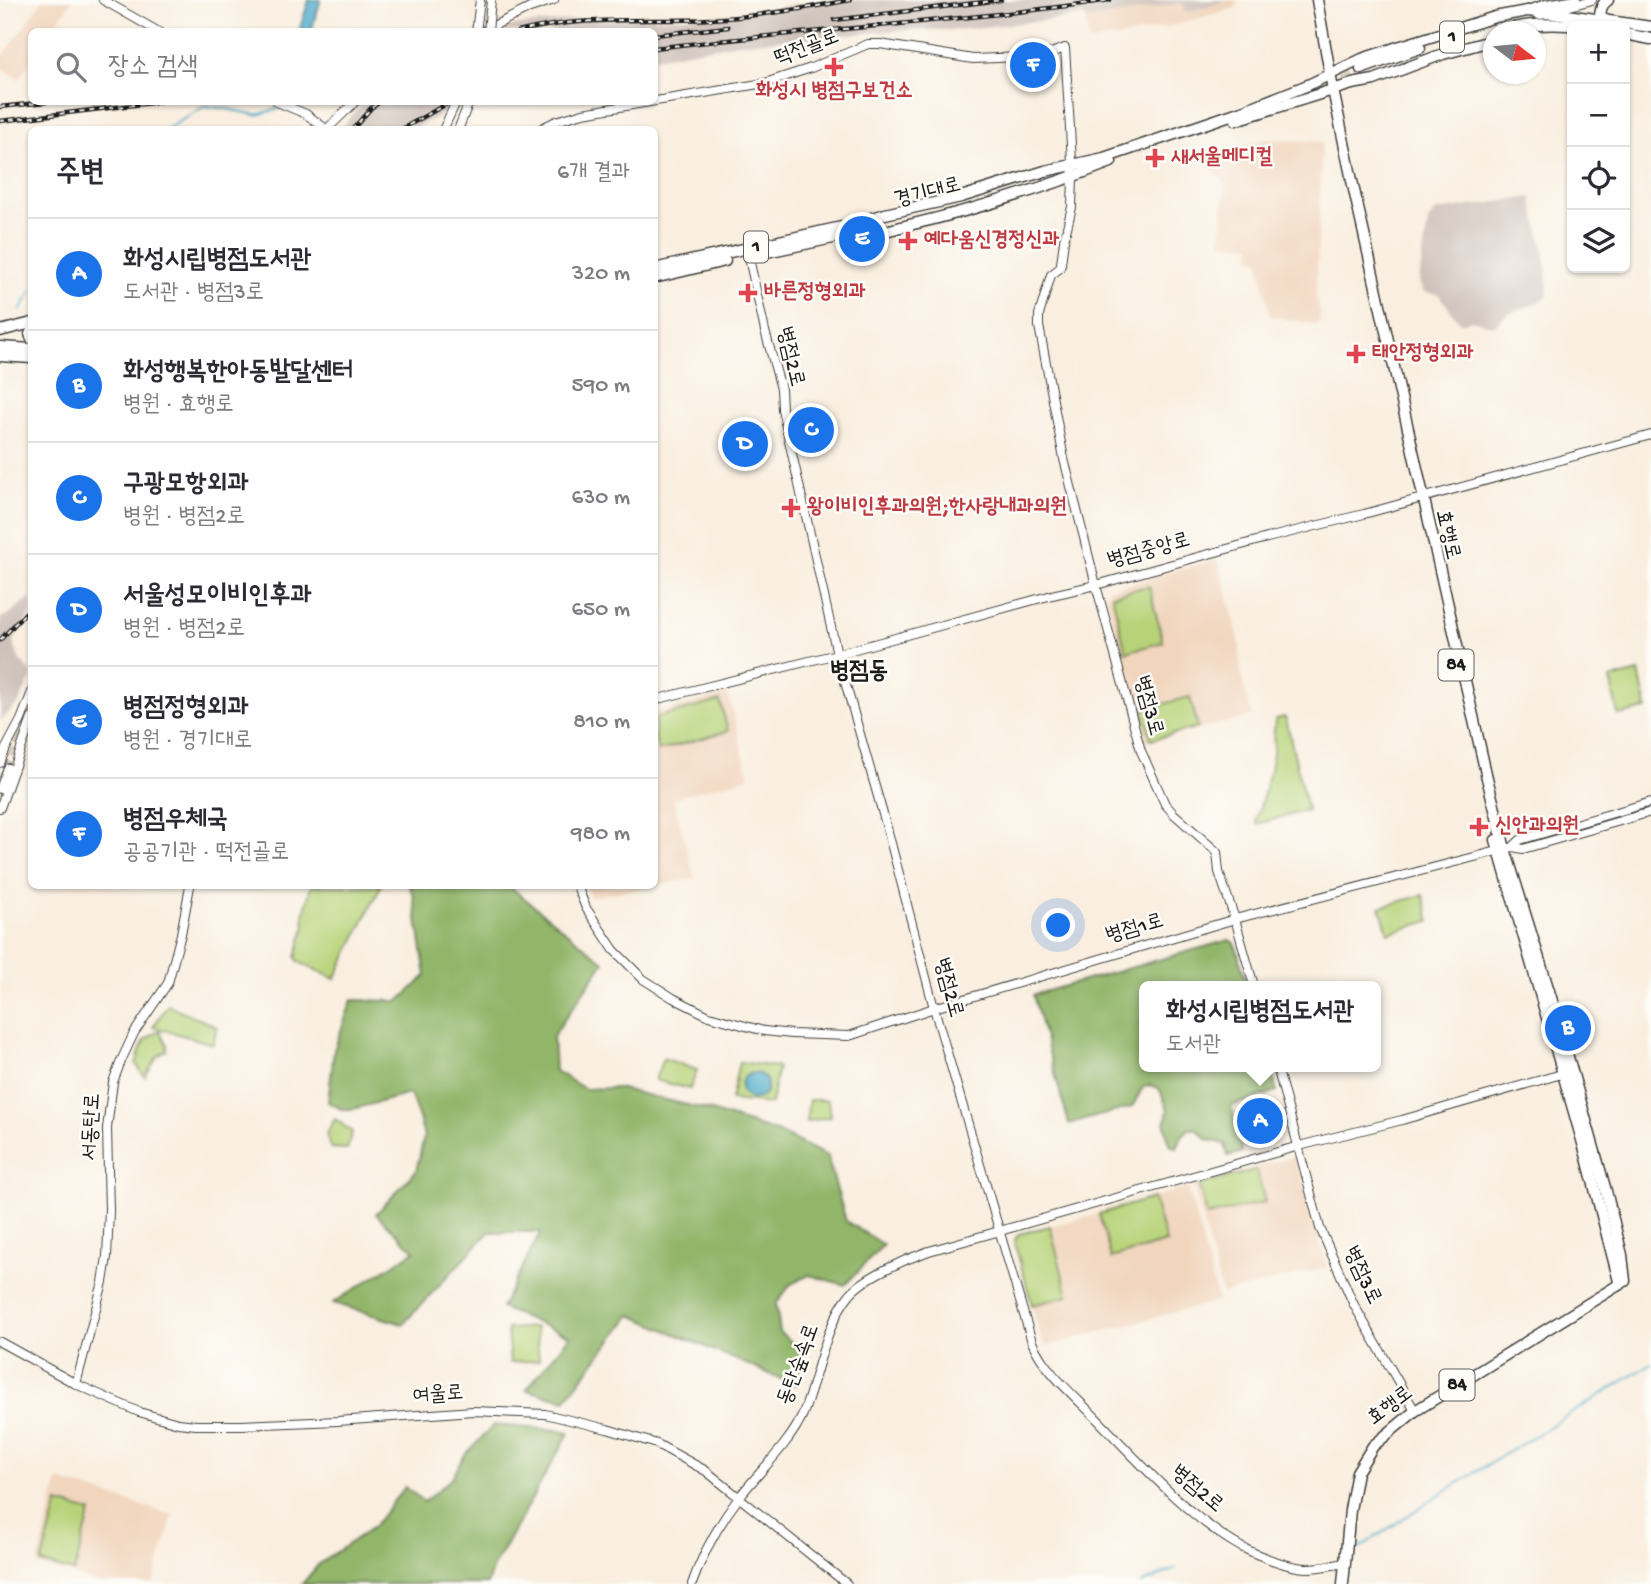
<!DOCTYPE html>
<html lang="ko">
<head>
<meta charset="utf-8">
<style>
	body { margin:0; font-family:"Gochi Hand","Poor Story",sans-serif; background:#f7f7f7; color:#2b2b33 }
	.controls { position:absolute; right:21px; top:21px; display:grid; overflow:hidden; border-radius:10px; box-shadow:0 2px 5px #0004 }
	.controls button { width:63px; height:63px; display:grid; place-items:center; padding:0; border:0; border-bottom:2px solid #e1e1e2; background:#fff; color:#2b2b33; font:35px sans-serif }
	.compass { position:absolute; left:1483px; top:21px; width:63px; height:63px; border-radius:50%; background:#fff; box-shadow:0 2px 5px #0004; rotate:106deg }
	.you { position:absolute; left:1059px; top:926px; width:24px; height:24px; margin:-18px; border:5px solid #fff; border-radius:50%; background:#1a73e8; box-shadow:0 0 0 10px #1a73e833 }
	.badge { display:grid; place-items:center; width:46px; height:46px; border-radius:50%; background:#1a73e8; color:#fff; font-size:23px; font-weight:700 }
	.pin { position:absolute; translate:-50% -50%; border:4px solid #fff; box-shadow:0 2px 7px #0006 }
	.popup { position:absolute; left:1139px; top:981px; width:242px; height:91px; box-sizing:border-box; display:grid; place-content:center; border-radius:10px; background:#fff; filter:drop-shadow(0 2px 5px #0005); font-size:23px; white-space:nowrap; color:#7c7c81 }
	.popup b { font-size:26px; color:#2b2b33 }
	.popup::after { content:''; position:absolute; left:50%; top:100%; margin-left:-14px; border:14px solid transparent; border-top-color:#fff }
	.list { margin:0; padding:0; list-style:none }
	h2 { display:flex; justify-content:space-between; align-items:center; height:91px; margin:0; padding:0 28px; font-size:30px }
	h2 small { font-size:23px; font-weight:400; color:#7c7c81 }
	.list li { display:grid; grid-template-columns:46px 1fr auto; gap:21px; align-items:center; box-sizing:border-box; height:112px; padding:0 28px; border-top:2px solid #e1e1e2 }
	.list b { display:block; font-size:26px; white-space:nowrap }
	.list p { margin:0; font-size:23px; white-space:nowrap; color:#7c7c81 }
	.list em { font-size:23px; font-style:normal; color:#7c7c81 }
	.icon { flex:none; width:38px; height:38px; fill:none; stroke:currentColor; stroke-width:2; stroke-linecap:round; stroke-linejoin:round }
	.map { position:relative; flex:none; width:1651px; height:1584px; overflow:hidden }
	.search { position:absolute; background:#fff; box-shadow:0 2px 5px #0004; left:28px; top:28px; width:630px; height:77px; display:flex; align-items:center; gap:18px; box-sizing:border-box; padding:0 24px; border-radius:10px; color:#7c7c81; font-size:26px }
	.panel { position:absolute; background:#fff; box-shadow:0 2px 5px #0004; left:28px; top:126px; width:630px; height:763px; border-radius:10px }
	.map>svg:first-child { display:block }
</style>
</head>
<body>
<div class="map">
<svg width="1651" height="1584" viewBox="0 0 1651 1584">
	<rect width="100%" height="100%" fill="#fdfcf7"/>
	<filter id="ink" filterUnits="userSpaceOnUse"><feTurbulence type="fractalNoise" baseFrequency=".0143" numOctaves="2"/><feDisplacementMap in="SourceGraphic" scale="14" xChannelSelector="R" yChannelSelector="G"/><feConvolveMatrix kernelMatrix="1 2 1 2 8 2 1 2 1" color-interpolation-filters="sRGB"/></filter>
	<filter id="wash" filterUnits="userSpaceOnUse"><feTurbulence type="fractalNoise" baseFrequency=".00686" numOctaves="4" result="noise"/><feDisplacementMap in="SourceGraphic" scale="28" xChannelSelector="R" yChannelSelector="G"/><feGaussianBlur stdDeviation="1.57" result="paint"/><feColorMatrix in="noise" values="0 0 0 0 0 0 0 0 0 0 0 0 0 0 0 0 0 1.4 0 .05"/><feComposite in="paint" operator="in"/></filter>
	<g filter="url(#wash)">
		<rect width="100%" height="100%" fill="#f9eedf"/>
		<g fill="#f1d5bd">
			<polygon points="43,0 72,0 51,31 32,32 31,60 19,79 0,66 0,60"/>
			<polygon points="1231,0 1236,0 1238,7 1164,28 1121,37 1089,42 1086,20 1183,3 1186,12"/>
			<polygon points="1265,139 1322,142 1316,297 1320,311 1319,325 1270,316 1259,260 1251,257 1252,245 1221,242 1225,183 1211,168 1210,161"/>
			<polygon points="1218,559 1239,638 1241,675 1252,716 1143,743 1106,596 1109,589"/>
			<polygon points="728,693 749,777 673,798 695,879 655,885 655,713"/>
			<polygon points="586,886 654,886 590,897"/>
			<polygon points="1296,1156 1327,1267 1222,1294 1193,1184"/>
			<polygon points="1188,1187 1218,1301 1046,1346 1041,1338 1014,1241 1019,1234 1099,1214"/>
			<polygon points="58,1480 173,1515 153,1584 104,1584 37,1565"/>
		</g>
		<g fill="#cec1ba">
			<polygon points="823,0 1231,0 1186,12 1182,3 1086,20 1084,16 957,30 904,30 739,43 655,58 654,32 494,31 514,26 581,19 668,18 744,13"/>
			<polygon points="367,102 474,102 410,129 340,130 357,109"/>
			<polygon points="1531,197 1545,255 1548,294 1542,301 1507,314 1494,326 1471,320 1460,323 1439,295 1423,292 1419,281 1428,221 1436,211"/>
			<polygon points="31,597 31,613 13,642 19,659 31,673 31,678 18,704 0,721 0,618 9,614"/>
		</g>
		<g fill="#b7d379" stroke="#6a784a" stroke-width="2">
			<polygon points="1149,586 1163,642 1126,652 1112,595"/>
			<polygon points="1639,672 1647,709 1618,715 1610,679"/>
			<polygon points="1190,697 1198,727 1151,740 1143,709"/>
			<polygon points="720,701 728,731 658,751 655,736 655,718"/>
			<path d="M1284,717L1286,719L1307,810L1257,824L1256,821C1262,798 1270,777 1273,753C1275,742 1272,730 1276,719Z"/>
			<polygon points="311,886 381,886 335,979 299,962 296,957 305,927 304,915"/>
			<polygon points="1423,895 1430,921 1388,933 1380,907"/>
			<polygon points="168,1005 217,1027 213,1044 153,1027"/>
			<path d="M160,1031L167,1045V1050L157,1057L145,1077L136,1064C142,1046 141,1039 160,1031Z"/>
			<polygon points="663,1058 697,1070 690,1089 655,1080"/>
			<polygon points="739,1062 778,1067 771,1104 731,1100"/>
			<polygon points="809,1100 828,1100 830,1117 806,1122"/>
			<polygon points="335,1119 352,1132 347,1149 331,1148 326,1134"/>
			<polygon points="1256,1170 1265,1202 1207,1216 1199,1185"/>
			<polygon points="1153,1198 1166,1242 1111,1258 1099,1214"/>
			<polygon points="1050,1226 1068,1296 1032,1305 1014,1241 1019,1234"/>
			<polygon points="536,1327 539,1360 510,1363 507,1329"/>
			<polygon points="58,1503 91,1512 74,1572 41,1563"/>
		</g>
		<g fill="#91b569" stroke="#566842" stroke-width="2">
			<polygon points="409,886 509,886 604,962 553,1036 555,1071 585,1089 617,1088 708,1110 780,1133 827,1156 846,1221 883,1245 845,1285 809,1275 791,1284 776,1304 780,1333 805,1352 795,1385 631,1315 565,1400 526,1390 570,1336 501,1308 541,1232 489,1232 403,1324 333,1303 415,1251 376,1214 416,1171 424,1137 419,1118 410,1094 353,1109 341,1109 328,1102 334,1050 352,1000 399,1001 426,976 413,893"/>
			<polygon points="1229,940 1235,943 1247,986 1144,986 1144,1067 1270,1067 1277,1091 1231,1106 1242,1152 1228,1156 1225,1144 1207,1139 1197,1129 1189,1129 1182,1136 1177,1148 1170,1145 1165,1126 1168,1109 1159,1088 1149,1085 1143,1087 1132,1107 1069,1124 1033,995"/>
			<polygon points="494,1425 557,1430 569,1433 493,1567 487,1584 302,1584 319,1564 373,1527 405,1487 424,1502 451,1479 465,1455"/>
		</g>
		<g fill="#49a9c8" stroke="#326272" stroke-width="2">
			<polygon points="309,0 321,0 311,31 299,31"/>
			<circle cx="754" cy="1086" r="13"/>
		</g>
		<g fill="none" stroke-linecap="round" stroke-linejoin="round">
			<g stroke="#49a9c8" stroke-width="2">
				<polyline points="165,130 205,106 222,108 257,115 280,108 280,106"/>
				<polyline points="20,311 32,290"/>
				<polyline points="1352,1553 1437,1496 1651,1364"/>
				<polyline points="1141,1584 1175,1569"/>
			</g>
		</g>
	</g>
	<g filter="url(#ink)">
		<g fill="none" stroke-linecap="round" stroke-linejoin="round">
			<g stroke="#d8cec2" stroke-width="8" stroke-dasharray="8 4" stroke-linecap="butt">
				<polyline points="19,739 32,706"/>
				<polyline points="4,767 17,734"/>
			</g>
			<g stroke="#d8cec2" stroke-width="10" stroke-dasharray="10 5" stroke-linecap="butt">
				<polyline points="1327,80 1361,69"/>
				<polyline points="1278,102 1336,82"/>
				<polyline points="1046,179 1080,168"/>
			</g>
			<g stroke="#3d3c39" stroke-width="10">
				<g id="minor">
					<polyline points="103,0 159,32"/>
					<polyline points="1548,12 1592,0"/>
					<polyline points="476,32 480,0"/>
					<polyline points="481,32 530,8 554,0"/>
					<polyline points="277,102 306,114 326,129"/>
					<polyline points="326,130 355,102"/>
					<polyline points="443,130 456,102"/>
					<polyline points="458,130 469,102"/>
					<polyline points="538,130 556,121 583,113 765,83 811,68 868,44 880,44 973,59 1022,57 1048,54 1065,48 1073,177 1072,207 1064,240 1061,264 1060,268 1051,275 1039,315 1039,326 1064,459 1096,585 1141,751 1165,804 1174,814 1217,852 1219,872 1235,919 1254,986"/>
					<path d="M747,249L765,331L781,389L782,409L837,654L887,828L934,1008L1032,1342C1045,1372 1074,1395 1097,1419C1139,1462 1189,1518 1241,1547C1257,1555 1289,1568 1307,1568C1320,1568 1333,1565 1345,1563"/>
					<polyline points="654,700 837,654 1052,595 1096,585 1267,538 1364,514 1651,435"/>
					<polyline points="0,763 6,748 21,720 32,692"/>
					<polyline points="0,789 8,768"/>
					<polyline points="0,808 32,718"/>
					<polyline points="1513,847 1520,840 1651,802"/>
					<polyline points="577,886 586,908 614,950 643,979 673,998 709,1016 764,1031 792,1034 849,1036 934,1008 1235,919 1513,847 1523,849 1651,812"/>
					<polyline points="1277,1067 1320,1228 1354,1305 1415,1411"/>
					<polyline points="0,1342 76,1384 105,1397 139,1412 178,1423 196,1425 242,1425 338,1421 473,1411 545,1414 607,1429 657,1444 706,1471 847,1584"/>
					<polyline points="76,1384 103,1282 107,1257 109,1211 107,1128 113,1082 121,1061 134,1033 168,983 181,934 190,886"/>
					<path d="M692,1584C703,1552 720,1522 741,1495C760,1471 791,1442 803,1414C817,1378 825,1324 850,1294C866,1276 906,1259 929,1251L1299,1146L1402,1120L1565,1073"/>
				</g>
			</g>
			<g stroke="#3d3c39" stroke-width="13">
				<g id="major">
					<polyline points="1317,0 1333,90 1354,190 1487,778 1505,849 1553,1004 1606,1191 1622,1255 1625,1281 1415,1411 1373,1446 1357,1472 1350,1510 1343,1584"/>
					<polyline points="1531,10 1546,5 1576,0"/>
					<polyline points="1539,14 1546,13 1567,15 1651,27"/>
					<path d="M1605,20L1600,15C1601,8 1602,4 1608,0"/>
					<path d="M1497,32C1526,23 1554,23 1584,26"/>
					<polyline points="1625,34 1651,39"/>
					<polyline points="1361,69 1420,48"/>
					<polyline points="1236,120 1352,84 1374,80 1443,54 1494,40"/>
					<path d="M852,234C869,237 888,230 905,226C975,210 1044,188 1111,162"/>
					<polyline points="762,253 852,234 858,230"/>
					<polyline points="654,269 846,226 885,214 961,197 1045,171 1104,158 1245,110 1308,85 1362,59 1401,46 1495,17 1527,11 1546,13"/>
					<polyline points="654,278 725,261"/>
					<polyline points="0,331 32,323"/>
					<polyline points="32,331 30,334 32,339"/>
					<polyline points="0,347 32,349"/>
					<polyline points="0,356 32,358"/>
					<polyline points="1496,840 1586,1154 1620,1285"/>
				</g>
			</g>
			<use href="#minor" stroke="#fff" stroke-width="8"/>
			<use href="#major" stroke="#fff" stroke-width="10"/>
			<g stroke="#1c1c1c" stroke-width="4.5">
				<g id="rail">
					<polyline points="834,20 1001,0"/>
					<path d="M518,32C581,15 647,22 711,19C758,16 804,9 850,0"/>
					<polyline points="654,35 728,27"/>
					<path d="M654,48C806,30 959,22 1110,0"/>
					<polyline points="0,107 46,102"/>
					<polyline points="0,121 159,102"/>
					<polyline points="352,130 371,108 380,102"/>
					<polyline points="400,130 450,102"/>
					<polyline points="0,640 32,606"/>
				</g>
			</g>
			<use href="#rail" stroke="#fdfcf7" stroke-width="2" stroke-dasharray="5" stroke-linecap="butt"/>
			<g stroke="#3d3c39" stroke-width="10" stroke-linecap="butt">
				<polyline id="minor-bridge" points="488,32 491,0"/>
			</g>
			<use href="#minor-bridge" stroke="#fff" stroke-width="8"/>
		</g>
	</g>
	<g fill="#e0444e" stroke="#fdfcf7" stroke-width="2.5">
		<path d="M830.5 56.5h7v7h7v7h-7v7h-7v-7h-7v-7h7z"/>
		<path d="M1151.5 147.5h7v7h7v7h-7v7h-7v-7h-7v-7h7z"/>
		<path d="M904.5 230.5h7v7h7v7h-7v7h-7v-7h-7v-7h7z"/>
		<path d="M744.5 282.5h7v7h7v7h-7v7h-7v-7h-7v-7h7z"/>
		<path d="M1352.5 343.5h7v7h7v7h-7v7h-7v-7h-7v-7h7z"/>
		<path d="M787.5 497.5h7v7h7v7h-7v7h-7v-7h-7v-7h7z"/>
		<path d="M1475.5 816.5h7v7h7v7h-7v7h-7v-7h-7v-7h7z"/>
	</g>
	<g text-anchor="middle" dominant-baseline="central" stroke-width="5" stroke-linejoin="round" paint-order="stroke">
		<g fill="#fdfcf7" stroke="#605f5e" stroke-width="2">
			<rect x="1440" y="21.5" width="24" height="31" rx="5"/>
			<rect x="744" y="231.5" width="24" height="31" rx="5"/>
			<rect x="1438.5" y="649.5" width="35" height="31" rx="5"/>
			<rect x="1439.5" y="1369.5" width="35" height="31" rx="5"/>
		</g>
		<g font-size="19" font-weight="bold" fill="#1c1c1c">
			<text x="1452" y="37">1</text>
			<text x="756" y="247">1</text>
			<text x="1456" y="665">84</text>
			<text x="1457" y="1385">84</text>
		</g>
		<g font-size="21" fill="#1c1c1c" stroke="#fdfcf7">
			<text transform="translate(807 49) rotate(-21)">떡전골로</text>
			<text transform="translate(928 194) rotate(-14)">경기대로</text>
			<text transform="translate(789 357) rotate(77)">병점2로</text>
			<text transform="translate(1446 535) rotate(77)">효행로</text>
			<text transform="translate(1149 552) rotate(-15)">병점중앙로</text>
			<text transform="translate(1147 706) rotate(75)">병점3로</text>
			<text transform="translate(1135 930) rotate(-16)">병점1로</text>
			<text transform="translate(947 988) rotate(75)">병점2로</text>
			<text transform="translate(93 1127) rotate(-87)">서동탄로</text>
			<text transform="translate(1361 1276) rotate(65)">병점3로</text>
			<text transform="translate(800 1365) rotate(-70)">동탄숲속로</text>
			<text transform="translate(438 1396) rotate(-4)">여울로</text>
			<text transform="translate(1391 1407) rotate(-37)">효행로</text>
			<text transform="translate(1196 1490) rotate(40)">병점2로</text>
		</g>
		<g font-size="21" font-weight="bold" fill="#be3a42" stroke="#fdfcf7" text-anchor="start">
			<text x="834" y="92" text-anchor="middle">화성시 병점구보건소</text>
			<text x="1171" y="158">새서울메디컬</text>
			<text x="924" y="241">예다움신경정신과</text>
			<text x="764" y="293">바른정형외과</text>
			<text x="1372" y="354">태안정형외과</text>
			<text x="807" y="508">왕이비인후과의원;한사랑내과의원</text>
			<text x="1495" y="827">신안과의원</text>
		</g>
		<g font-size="24" font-weight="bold" fill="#1c1c1c" stroke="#fdfcf7">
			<text x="859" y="672">병점동</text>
		</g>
	</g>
</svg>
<div class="controls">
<button>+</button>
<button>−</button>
<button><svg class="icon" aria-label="locate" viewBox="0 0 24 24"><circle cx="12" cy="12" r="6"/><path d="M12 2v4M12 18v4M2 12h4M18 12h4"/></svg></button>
<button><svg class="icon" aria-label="layers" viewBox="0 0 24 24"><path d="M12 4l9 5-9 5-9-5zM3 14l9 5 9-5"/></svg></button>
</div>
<svg class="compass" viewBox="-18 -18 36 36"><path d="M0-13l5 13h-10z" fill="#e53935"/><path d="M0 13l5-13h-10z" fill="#7c7c81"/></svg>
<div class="you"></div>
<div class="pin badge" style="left:1260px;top:1121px">A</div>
<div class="popup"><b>화성시립병점도서관</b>도서관</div>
<div class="pin badge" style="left:1568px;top:1028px">B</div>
<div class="pin badge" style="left:811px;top:430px">C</div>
<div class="pin badge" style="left:745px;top:444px">D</div>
<div class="pin badge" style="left:862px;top:239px">E</div>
<div class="pin badge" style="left:1033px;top:65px">F</div>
<div class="search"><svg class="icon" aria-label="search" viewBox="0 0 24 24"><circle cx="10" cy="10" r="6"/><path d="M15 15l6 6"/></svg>장소 검색</div>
<section class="panel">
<h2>주변<small>6개 결과</small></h2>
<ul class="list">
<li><span class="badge">A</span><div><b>화성시립병점도서관</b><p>도서관 · 병점3로</p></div><em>320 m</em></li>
<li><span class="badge">B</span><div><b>화성행복한아동발달센터</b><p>병원 · 효행로</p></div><em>590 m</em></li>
<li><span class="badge">C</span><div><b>구광모항외과</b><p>병원 · 병점2로</p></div><em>630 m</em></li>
<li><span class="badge">D</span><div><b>서울성모이비인후과</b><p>병원 · 병점2로</p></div><em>650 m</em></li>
<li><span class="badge">E</span><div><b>병점정형외과</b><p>병원 · 경기대로</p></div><em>810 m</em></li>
<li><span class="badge">F</span><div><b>병점우체국</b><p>공공기관 · 떡전골로</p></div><em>980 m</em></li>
</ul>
</section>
</div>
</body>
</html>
